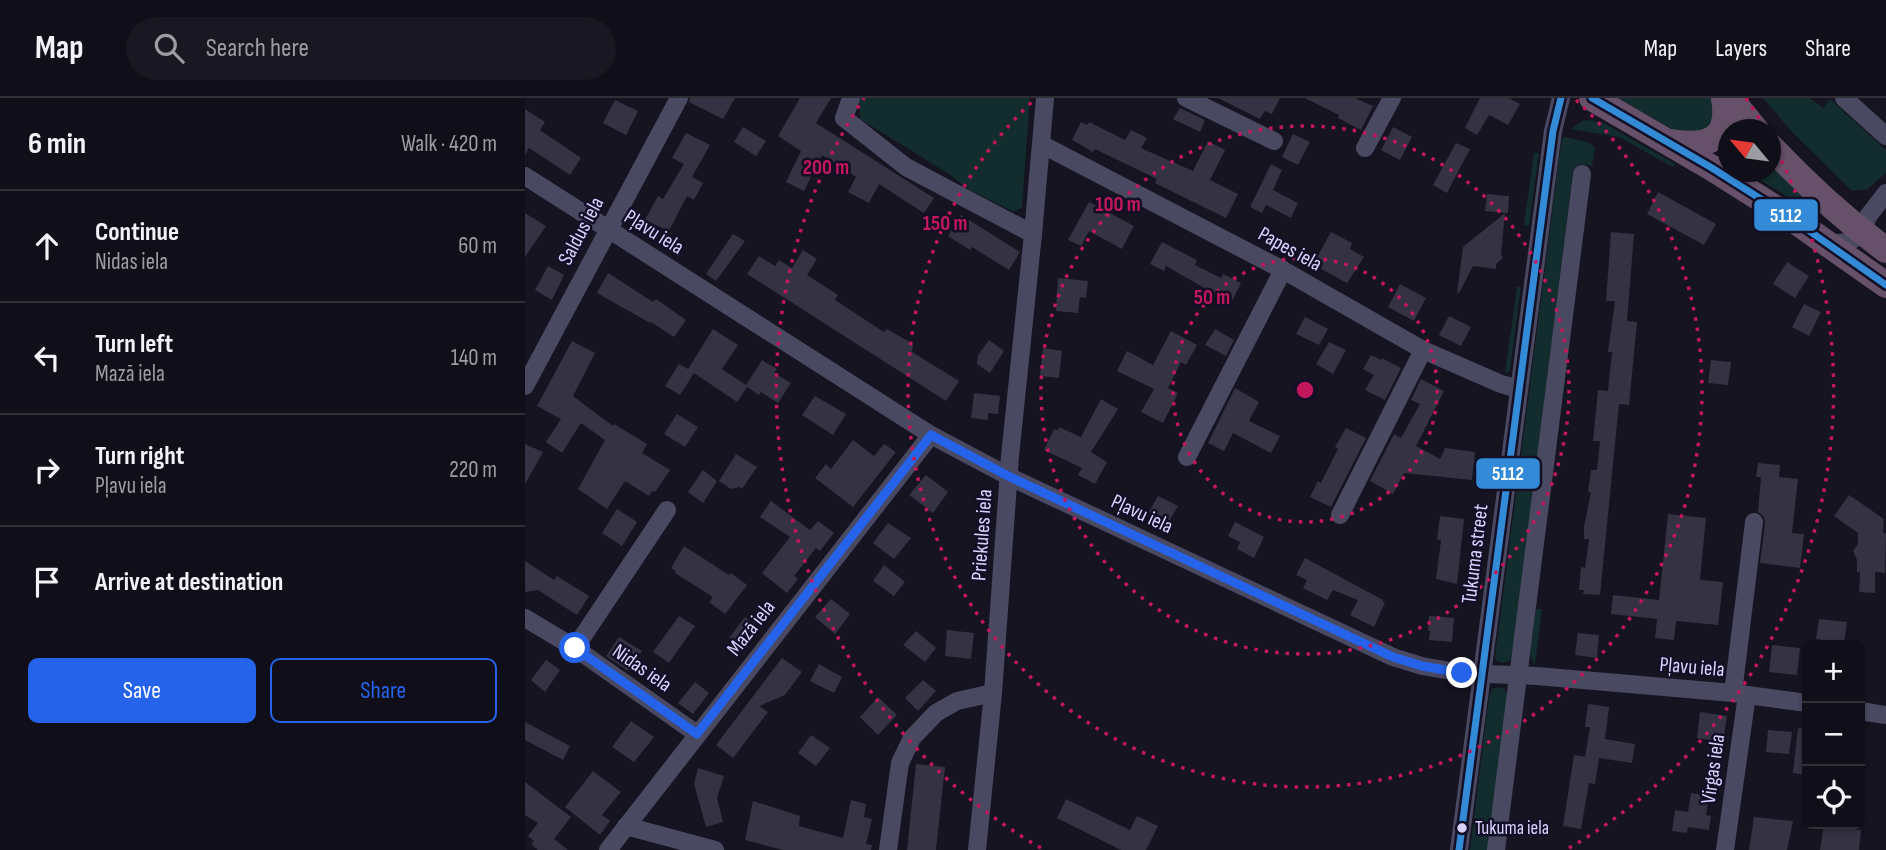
<!DOCTYPE html>
<html lang="en">
<head>
<meta charset="utf-8">
<style>
	body { margin:0; font-family:"Sofia Sans Condensed",sans-serif; background:#191822; color:#f1f3f6 }
	.controls { position:absolute; right:21px; bottom:21px; display:grid; overflow:hidden; border-radius:10px; box-shadow:0 2px 5px #0004 }
	.controls button { width:63px; height:63px; display:grid; place-items:center; padding:0; border:0; border-bottom:2px solid #302f38; background:#100f19; color:#f1f3f6; font:35px sans-serif }
	.compass { position:absolute; left:1193px; top:21px; width:63px; height:63px; border-radius:50%; background:#100f19; box-shadow:0 2px 5px #0004; rotate:299deg }
	.stop { position:absolute; width:21px; height:21px; margin:-16px; border:5px solid #2563eb; border-radius:50%; background:#fff }
	.stop.end { background:#2563eb; border-color:#fff; box-shadow:0 2px 7px #0008 }
	.list { margin:0; padding:0; list-style:none }
	h2 { display:flex; justify-content:space-between; align-items:center; height:91px; margin:0; padding:0 28px; font-size:30px }
	h2 small { font-size:23px; font-weight:400; color:#9c9ca2 }
	.list li { display:grid; grid-template-columns:46px 1fr auto; gap:21px; align-items:center; box-sizing:border-box; height:112px; padding:0 28px; border-top:2px solid #302f38 }
	.list b { display:block; font-size:26px; white-space:nowrap }
	.list p { margin:0; font-size:23px; white-space:nowrap; color:#9c9ca2 }
	.list em { font-size:23px; font-style:normal; color:#9c9ca2 }
	.actions { display:flex; gap:14px; padding:21px 28px }
	.actions a { flex:1; padding:16px 0; border:2px solid #2563eb; border-radius:10px; text-align:center; font-size:24px; color:#2563eb }
	.actions .main { background:#2563eb; color:#fff }
	.icon { flex:none; width:38px; height:38px; fill:none; stroke:currentColor; stroke-width:2; stroke-linecap:round; stroke-linejoin:round }
	.map { position:relative; flex:none; width:1361px; height:752px; overflow:hidden }
	header { display:flex; align-items:center; gap:42px; box-sizing:border-box; height:98px; padding:0 35px; background:#100f19; border-bottom:2px solid #302f38 }
	header strong { font-size:33px }
	nav { display:flex; gap:38px; margin-inline-start:auto; font-size:24px }
	.search { width:490px; height:63px; background:#191822; display:flex; align-items:center; gap:18px; box-sizing:border-box; padding:0 24px; border-radius:38px; color:#9c9ca2; font-size:26px }
	main { display:flex }
	aside { flex:1; background:#100f19 }
	.map>svg:first-child { display:block }
</style>
</head>
<body>
<header>
<strong>Map</strong>
<div class="search"><svg class="icon" aria-label="search" viewBox="0 0 24 24"><circle cx="10" cy="10" r="6"/><path d="M15 15l6 6"/></svg>Search here</div>
<nav><a>Map</a><a>Layers</a><a>Share</a></nav>
</header>
<main>
<aside>
<h2>6 min<small>Walk · 420 m</small></h2>
<ul class="list">
<li><svg class="icon" aria-label="ahead" viewBox="0 0 24 24"><path d="M12 20V5M6 11l6-6 6 6"/></svg><div><b>Continue</b><p>Nidas iela</p></div><em>60 m</em></li>
<li><svg class="icon" aria-label="left" viewBox="0 0 24 24"><path d="M17 20v-9H6M10 6l-5 5 5 5"/></svg><div><b>Turn left</b><p>Mazā iela</p></div><em>140 m</em></li>
<li><svg class="icon" aria-label="right" viewBox="0 0 24 24"><path d="M7 20v-9h11M14 6l5 5-5 5"/></svg><div><b>Turn right</b><p>Pļavu iela</p></div><em>220 m</em></li>
<li><svg class="icon" aria-label="arrive" viewBox="0 0 24 24"><path d="M6 21V4h12l-3 4 3 4H6"/></svg><div><b>Arrive at destination</b></div></li>
</ul>
<div class="actions"><a class="main">Save</a><a>Share</a></div>
</aside>
<div class="map">
<svg width="1361" height="752" viewBox="0 0 1361 752">
	<rect width="100%" height="100%" fill="#161421"/>
	<g fill="#132c2d">
		<polygon points="334,0 505,0 497,109 489,114 443,91 424,76 335,21"/>
		<polygon points="1093,0 1192,0 1189,29 1159,38"/>
		<polygon points="1238,0 1285,0 1298,10 1305,1 1361,52 1361,75 1343,91 1327,93 1268,35"/>
		<polygon points="1059,22 1077,24 1150,66 1148,69 1094,39 1046,31"/>
		<polygon points="1040,39 1063,44 1070,49 1067,68 1055,66 1048,72 988,556 986,562 977,565 972,563 970,559 1036,46 1037,41"/>
		<polygon points="1009,55 1014,55 1004,128 999,127"/>
		<polygon points="1246,62 1293,111 1293,114 1288,114 1222,74 1246,74"/>
		<polygon points="992,189 996,189 985,272 980,276"/>
		<polygon points="1011,511 1017,511 1010,567 1005,557"/>
		<polygon points="974,589 980,591 983,597 963,752 945,752 964,598 967,591"/>
	</g>
	<g fill="#343243">
		<polygon points="165,0 210,0 198,21 164,4"/>
		<polygon points="275,0 306,0 291,25 409,100 399,115 354,86 344,105 323,94 331,79 297,57 279,93 261,84 276,53 253,38"/>
		<polygon points="693,0 755,0 747,16 740,13 735,21"/>
		<polygon points="780,0 830,0 848,8 836,32 813,20 814,17"/>
		<polygon points="955,0 984,0 995,6 983,27 964,17 952,37 940,30"/>
		<polygon points="90,2 113,13 101,37 78,25"/>
		<polygon points="655,10 680,22 675,34 648,21"/>
		<polygon points="0,11 20,24 15,32 56,60 45,77 4,50 0,57"/>
		<polygon points="556,24 562,27 564,24 600,42 606,32 622,40 616,50 668,73 683,43 700,52 685,82 713,96 701,120 630,85 632,81 570,51 568,54 547,42"/>
		<polygon points="218,29 241,43 231,58 209,44"/>
		<polygon points="868,29 887,39 875,62 856,52"/>
		<polygon points="161,35 185,47 167,79 178,85 169,102 162,98 144,133 120,122 133,98 138,101 159,66 147,60"/>
		<polygon points="768,36 785,44 773,67 757,59"/>
		<polygon points="931,45 945,51 922,95 908,87"/>
		<polygon points="746,66 757,72 748,92 773,105 766,120 741,107 737,115 725,109"/>
		<polygon points="1133,94 1191,126 1179,147 1122,116"/>
		<polygon points="962,96 984,98 983,115 980,115 976,157 978,160 971,166 971,171 948,168 934,195 932,195 938,149 980,115 960,113"/>
		<polygon points="564,104 609,128 597,151 564,133 556,148 543,142"/>
		<polygon points="0,115 21,128 0,159"/>
		<polygon points="436,117 495,154 484,172 447,149 445,152 423,138"/>
		<polygon points="806,134 827,145 825,151 839,159 822,185 796,171 798,165 791,161"/>
		<polygon points="1086,134 1109,136 1102,223 1112,224 1104,307 1094,306 1075,497 1058,496 1059,492 1054,492 1056,469 1060,470 1064,441 1059,441 1059,429 1066,394 1063,394 1066,372 1072,372 1075,343 1068,343 1073,292 1083,293 1087,254 1083,254 1090,203 1081,203"/>
		<polygon points="208,136 220,143 191,183 181,176"/>
		<polygon points="637,144 672,162 670,167 696,180 698,176 716,185 707,203 691,194 690,196 641,168 639,173 625,166"/>
		<polygon points="278,152 292,161 282,177 313,197 310,202 359,234 362,231 388,246 387,254 434,283 421,303 222,176 234,158 250,168 254,162 267,170"/>
		<polygon points="1262,164 1284,178 1270,200 1248,186"/>
		<polygon points="23,168 39,177 27,202 10,192"/>
		<polygon points="83,175 128,204 131,201 161,222 149,239 126,224 125,225 72,195"/>
		<polygon points="533,180 563,183 561,200 555,199 553,215 531,213"/>
		<polygon points="875,186 901,200 889,223 863,209"/>
		<polygon points="1279,206 1296,214 1284,238 1267,229"/>
		<polygon points="924,218 946,229 936,248 914,237"/>
		<polygon points="780,219 803,231 794,247 771,236"/>
		<polygon points="188,231 213,247 197,271 221,287 237,262 252,271 249,275 266,285 253,305 236,294 234,297 222,289 212,304 169,275 155,297 140,288 154,266 163,271"/>
		<polygon points="690,231 709,242 701,258 680,247"/>
		<polygon points="646,233 672,247 661,267 656,264 643,290 653,295 638,325 616,314 629,291 592,273 602,253 628,267"/>
		<polygon points="464,242 479,253 465,275 452,266 453,257"/>
		<polygon points="47,243 70,255 48,298 88,328 89,326 122,346 117,355 145,372 130,394 127,393 124,398 100,383 82,411 53,391 80,342 56,325 37,355 21,344 36,321 12,308"/>
		<polygon points="804,244 821,252 808,276 791,266"/>
		<polygon points="518,250 537,253 534,280 515,278"/>
		<polygon points="846,257 856,262 857,260 876,270 860,302 840,292 849,277 838,271"/>
		<polygon points="1186,262 1206,264 1203,287 1183,285"/>
		<polygon points="896,281 919,293 891,348 915,361 920,350 950,354 947,382 879,375 868,396 845,383 869,336 876,340 895,306 886,302"/>
		<polygon points="710,290 734,304 724,323 755,338 746,355 708,335 699,353 683,345"/>
		<polygon points="449,295 475,298 473,316 463,315 463,322 446,320"/>
		<polygon points="290,298 321,316 308,337 277,317"/>
		<polygon points="576,301 593,311 566,354 582,364 570,386 553,377 557,370 519,352 529,331 533,332 534,329 556,339"/>
		<polygon points="152,316 173,329 160,349 139,336"/>
		<polygon points="821,330 841,340 806,409 785,399 793,383 796,385 813,351 810,349"/>
		<polygon points="328,342 349,358 359,346 371,354 328,409 290,380 301,366 306,371"/>
		<polygon points="0,346 18,354 0,386"/>
		<polygon points="211,356 232,369 217,391 214,389 206,391 194,383"/>
		<polygon points="1233,365 1255,367 1254,379 1273,381 1267,435 1279,436 1275,470 1235,465 1240,425 1239,419 1233,414 1236,379 1231,379"/>
		<polygon points="178,372 192,383 178,405 163,394"/>
		<polygon points="401,377 423,394 408,415 384,397"/>
		<polygon points="1324,397 1359,421 1358,435 1361,435 1360,475 1350,474 1350,495 1334,494 1335,474 1332,474 1332,462 1328,453 1333,446 1333,435 1309,418"/>
		<polygon points="633,398 653,408 643,425 624,414"/>
		<polygon points="246,403 285,432 293,423 309,435 295,453 291,450 269,478 273,481 262,495 237,475 265,439 235,419"/>
		<polygon points="92,411 112,424 97,448 77,435"/>
		<polygon points="1143,416 1181,420 1175,482 1198,484 1193,527 1151,523 1149,542 1130,540 1132,521 1086,516 1088,497 1134,502"/>
		<polygon points="915,418 939,421 932,486 911,481 916,442 912,442"/>
		<polygon points="710,424 739,439 729,460 712,451 715,444 703,438"/>
		<polygon points="363,425 386,440 369,461 348,445"/>
		<polygon points="159,448 204,477 206,475 222,487 200,516 184,504 188,499 150,475 151,473 146,470"/>
		<polygon points="780,460 858,502 857,503 860,504 849,529 825,517 833,502 808,492 802,502 778,490 782,482 771,477"/>
		<polygon points="0,463 29,482 32,478 64,498 52,517 13,492 0,494"/>
		<polygon points="359,467 380,484 369,498 348,483"/>
		<polygon points="306,501 325,516 310,536 290,519"/>
		<polygon points="154,518 170,528 144,565 128,554"/>
		<polygon points="904,518 929,520 927,544 904,542 905,533 903,533"/>
		<polygon points="220,519 234,530 219,551 204,540"/>
		<polygon points="1294,521 1322,524 1319,545 1291,541"/>
		<polygon points="422,532 449,535 446,561 420,558"/>
		<polygon points="391,533 411,550 400,564 378,547"/>
		<polygon points="1053,535 1074,537 1072,560 1050,557"/>
		<polygon points="94,539 117,553 103,573 81,558"/>
		<polygon points="1247,547 1275,550 1272,577 1244,574"/>
		<polygon points="257,560 277,574 260,597 234,608 243,614 208,660 191,647"/>
		<polygon points="21,562 35,572 20,594 6,582"/>
		<polygon points="294,566 317,579 309,595 285,583"/>
		<polygon points="398,582 411,593 393,613 380,600"/>
		<polygon points="170,584 184,595 168,616 153,605"/>
		<polygon points="353,599 372,617 353,637 335,619"/>
		<polygon points="1063,606 1084,609 1080,641 1110,646 1107,665 1074,660 1070,686 1064,685 1056,731 1038,728 1049,657 1060,659 1065,629 1060,629"/>
		<polygon points="1175,614 1202,618 1198,644 1172,640"/>
		<polygon points="106,623 129,639 109,664 87,649"/>
		<polygon points="0,624 45,648 38,662 0,642"/>
		<polygon points="1273,630 1282,631 1282,677 1268,675"/>
		<polygon points="1243,632 1267,634 1264,656 1241,654"/>
		<polygon points="286,637 305,650 291,668 273,655"/>
		<polygon points="391,666 420,669 411,752 382,752"/>
		<polygon points="173,670 199,678 192,700 198,724 181,729 169,686"/>
		<polygon points="68,673 96,694 77,717 85,723 75,737 40,709"/>
		<polygon points="0,684 46,719 29,741 43,752 13,752 6,746 9,743 3,738 13,725 0,717"/>
		<polygon points="1166,695 1184,698 1181,717 1186,718 1184,732 1163,729 1162,735 1147,733 1150,712 1163,714"/>
		<polygon points="541,701 605,732 612,718 633,728 621,752 596,752 532,720"/>
		<polygon points="326,702 341,706 339,719 347,721 341,746 347,747 346,752 258,752 220,742 228,703 275,718 274,728 318,740"/>
		<polygon points="1229,719 1268,723 1262,752 1224,752"/>
		<polygon points="1299,726 1322,726 1322,730 1336,732 1334,752 1295,752"/>
	</g>
	<g fill="none" stroke-linecap="round" stroke-linejoin="round">
		<g stroke="#4a4962" stroke-width="18">
			<polyline points="326,0 319,20 381,69 508,136"/>
			<polyline points="661,0 749,43"/>
			<polyline points="1319,0 1361,38"/>
			<polyline points="516,46 758,172 898,252 976,286 994,291"/>
			<polyline points="840,50 867,0"/>
			<polyline points="0,78 406,337 485,379 868,559 897,568 937,575 1012,578 1208,595 1282,605"/>
			<polyline points="1301,146 1323,144 1329,141 1333,138 1344,117 1361,95"/>
			<polyline points="0,288 154,0"/>
			<polyline points="662,359 758,172"/>
			<polyline points="815,417 898,252"/>
			<polyline points="0,520 50,550 172,636"/>
			<polyline points="50,550 142,412"/>
			<polyline points="1208,595 1229,424"/>
			<polyline points="1335,613 1361,617"/>
			<polyline points="101,728 190,752"/>
			<polyline points="83,752 406,337"/>
			<polyline points="363,752 375,665 387,640 411,615 432,603 468,595"/>
			<polyline points="452,752 468,595 485,358 508,136 520,0"/>
			<polyline points="934,752 1028,33 1036,0"/>
			<polyline points="971,752 1057,76"/>
			<polyline points="1200,752 1222,597"/>
		</g>
		<g stroke="#67516a" stroke-width="26">
			<polyline points="1067,0 1187,70 1266,120 1361,187"/>
			<polyline points="1205,0 1231,32"/>
			<path d="M1146,44C1183,50 1206,42 1199,0"/>
			<path d="M1246,49C1282,87 1319,121 1361,152"/>
		</g>
		<g stroke="#130f26" stroke-width="12">
			<g id="bus-1">
				<polyline points="1067,0 1187,70 1266,120 1361,187"/>
				<polyline points="934,752 1028,33 1036,0"/>
			</g>
		</g>
		<use href="#bus-1" stroke="#338bd7" stroke-width="7"/>
	</g>
	<g fill="none" stroke-linecap="round" stroke-linejoin="round">
		<polyline stroke="#2563eb" stroke-width="9" points="50,550 172,636 406,337 485,379 868,559 897,568 937,575"/>
	</g>
	<g fill="none" stroke="#c2185b" stroke-width="3.5" stroke-dasharray="3.5 7">
		<circle cx="780" cy="292" r="132"/>
		<circle cx="780" cy="292" r="264"/>
		<path d="M1051 2A397 397 0 1 1 509 2"/>
		<path d="M516 750A529 529 0 0 1 339 0M1221 0A529 529 0 0 1 1238 27M1247 44A529 529 0 0 1 1044 750"/>
	</g>
	<circle fill="#d9d4ff" stroke="#130f26" stroke-width="2.5" cx="937" cy="730" r="6"/>
	<g text-anchor="middle" dominant-baseline="central" stroke-width="5" stroke-linejoin="round" paint-order="stroke">
		<g font-size="19" fill="#d9d4ff" stroke="#130f26" text-anchor="start">
			<text x="950" y="730">Tukuma iela</text>
		</g>
		<g font-size="21" fill="#d9d4ff" stroke="#130f26">
			<text transform="translate(56 133) rotate(-62)">Saldus iela</text>
			<text transform="translate(129 134) rotate(32)">Pļavu iela</text>
			<text transform="translate(765 151) rotate(29)">Papes iela</text>
			<text transform="translate(617 416) rotate(25)">Pļavu iela</text>
			<text transform="translate(457 437) rotate(-86)">Priekules iela</text>
			<text transform="translate(950 456) rotate(-83)">Tukuma street</text>
			<text transform="translate(226 530) rotate(-52)">Mazā iela</text>
			<text transform="translate(1167 569) rotate(5)">Pļavu iela</text>
			<text transform="translate(117 570) rotate(35)">Nidas iela</text>
			<text transform="translate(1188 671) rotate(-82)">Virgas iela</text>
		</g>
	</g>
	<circle cx="780" cy="292" r="10" fill="#c2185b" stroke="#130f26" stroke-width="3.5"/>
	<g font-size="21" text-anchor="middle" font-weight="bold" fill="#c2185b" stroke="#130f26" stroke-width="5" stroke-linejoin="round" paint-order="stroke">
		<text x="301" y="76">200 m</text>
		<text x="593" y="113">100 m</text>
		<text x="420" y="132">150 m</text>
		<text x="687" y="206">50 m</text>
	</g>
	<g stroke="#130f26" stroke-width="2.5">
		<rect x="1228" y="100" width="66" height="34" rx="7" fill="#338bd7"/>
		<rect x="950" y="359" width="66" height="33" rx="7" fill="#338bd7"/>
	</g>
	<g font-size="19" text-anchor="middle" font-weight="bold" fill="#fff">
		<text x="1261" y="124">5112</text>
		<text x="983" y="382">5112</text>
	</g>
</svg>
<div class="controls">
<button>+</button>
<button>−</button>
<button><svg class="icon" aria-label="locate" viewBox="0 0 24 24"><circle cx="12" cy="12" r="6"/><path d="M12 2v4M12 18v4M2 12h4M18 12h4"/></svg></button>
</div>
<svg class="compass" viewBox="-18 -18 36 36"><path d="M0-13l5 13h-10z" fill="#e53935"/><path d="M0 13l5-13h-10z" fill="#9c9ca2"/></svg>
<div class="stop" style="left:50px;top:550px"></div>
<div class="stop end" style="left:937px;top:575px"></div>
</div>
</main>
</body>
</html>
